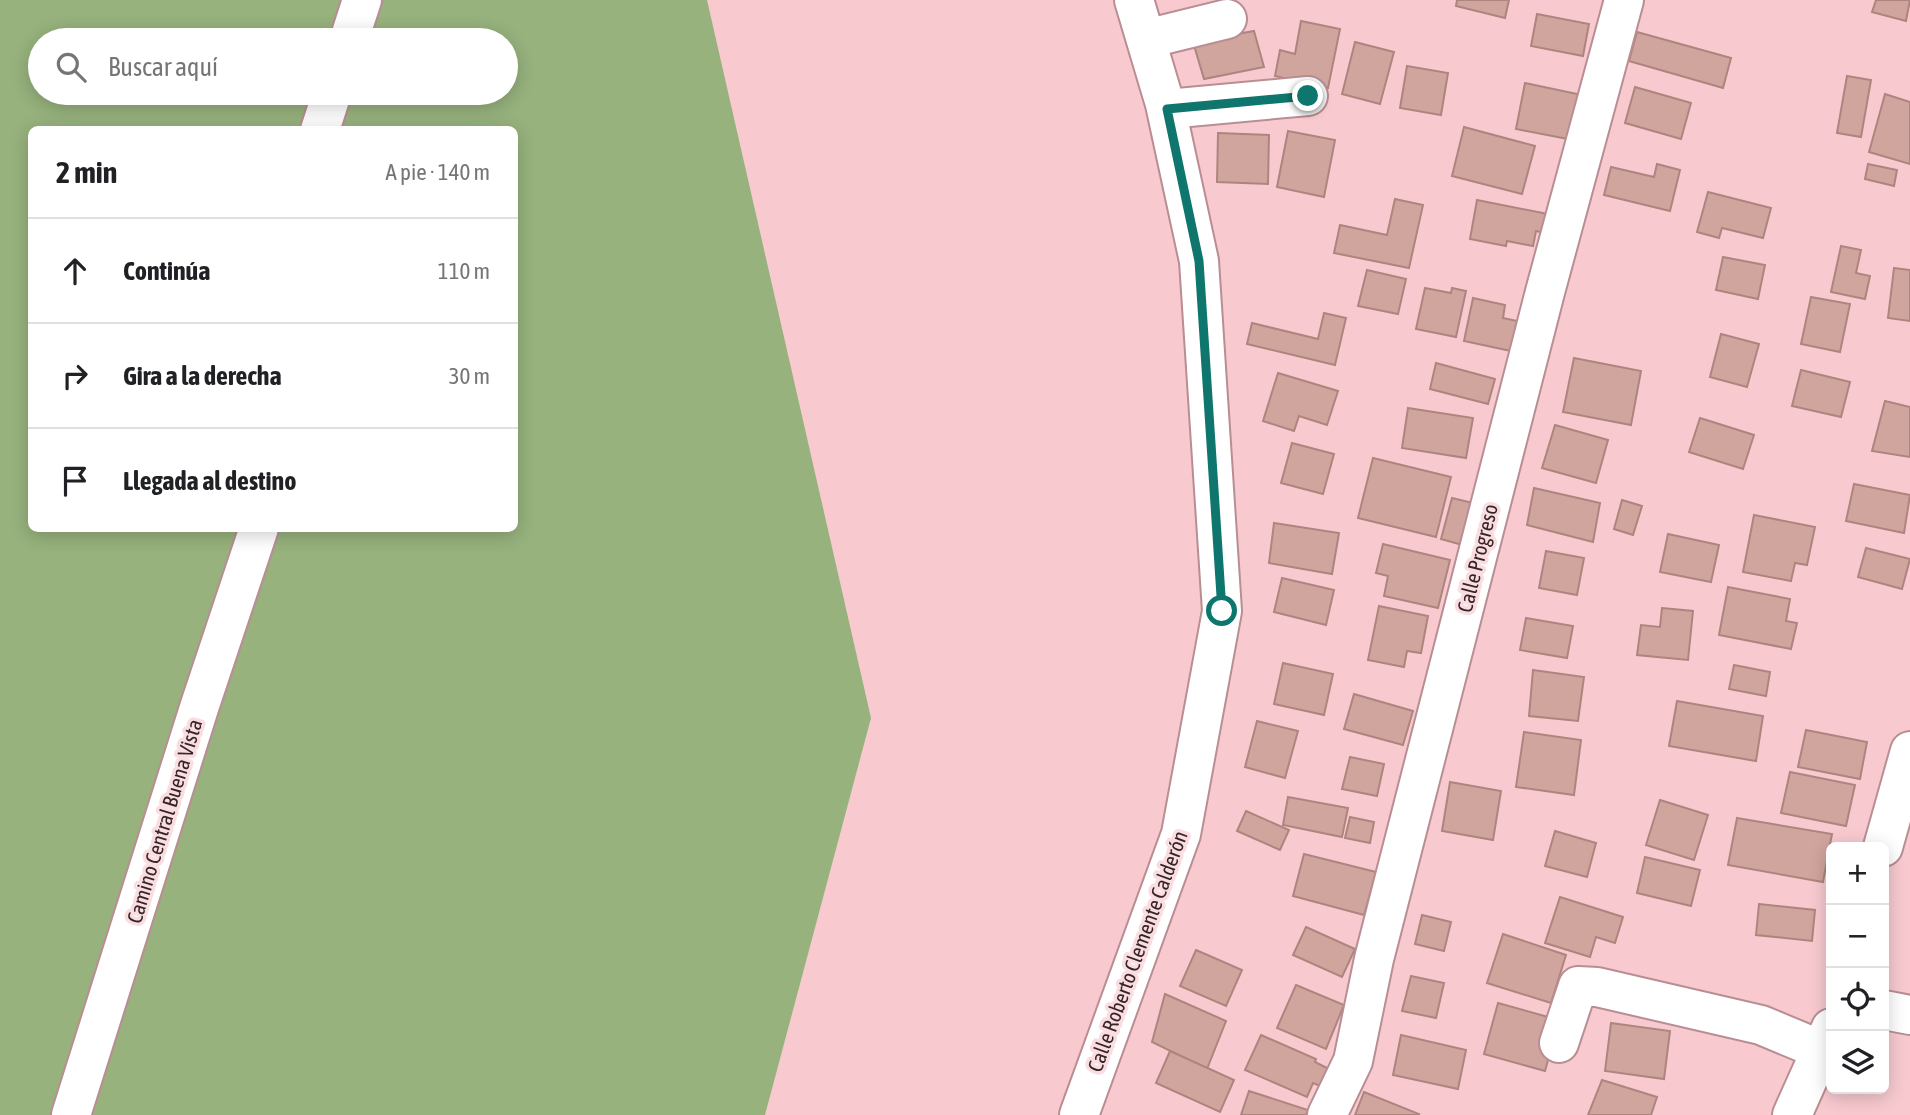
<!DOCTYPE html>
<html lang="es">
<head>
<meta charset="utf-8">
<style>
	body { margin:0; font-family:"Asap Condensed",sans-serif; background:#f2f2f2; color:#202124 }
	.controls { position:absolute; right:21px; bottom:21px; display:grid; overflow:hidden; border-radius:10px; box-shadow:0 4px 18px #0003 }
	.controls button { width:63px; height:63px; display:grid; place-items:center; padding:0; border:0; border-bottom:2px solid #e0e0e0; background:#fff; color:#202124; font:35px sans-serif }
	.stop { position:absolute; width:21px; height:21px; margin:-16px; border:5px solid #0f766e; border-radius:50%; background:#fff }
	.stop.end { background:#0f766e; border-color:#fff; box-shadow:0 2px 7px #0008 }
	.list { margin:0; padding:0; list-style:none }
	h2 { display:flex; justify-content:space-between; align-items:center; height:91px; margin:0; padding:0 28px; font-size:30px }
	h2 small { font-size:23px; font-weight:400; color:#757577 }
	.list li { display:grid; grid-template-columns:46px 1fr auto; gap:21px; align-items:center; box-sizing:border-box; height:105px; padding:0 28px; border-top:2px solid #e0e0e0 }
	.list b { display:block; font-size:26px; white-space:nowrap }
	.list em { font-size:23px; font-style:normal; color:#757577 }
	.icon { flex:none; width:38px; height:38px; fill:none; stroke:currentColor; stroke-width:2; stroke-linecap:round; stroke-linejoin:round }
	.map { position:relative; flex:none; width:1910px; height:1115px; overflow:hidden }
	.search { position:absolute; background:#fff; box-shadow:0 4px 18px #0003; left:28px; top:28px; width:490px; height:77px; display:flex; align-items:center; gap:18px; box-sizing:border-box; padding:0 24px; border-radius:38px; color:#757577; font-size:26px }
	.panel { position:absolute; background:#fff; box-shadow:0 4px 18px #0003; left:28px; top:126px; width:490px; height:406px; border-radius:10px }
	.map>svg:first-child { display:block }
</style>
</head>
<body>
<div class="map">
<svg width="1910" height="1115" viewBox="0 0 1910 1115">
	<rect width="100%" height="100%" fill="#f8cad0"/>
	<path fill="#97b27d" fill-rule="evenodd" d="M0,0H707L871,718L765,1115H0ZM40,40H506V93H40ZM32,130H514V528H32Z"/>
	<g fill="#d0a59e" stroke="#ae857e" stroke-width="2">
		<polygon points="1457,0 1509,0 1505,18 1456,6"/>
		<polygon points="1876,0 1910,0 1906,21 1872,12"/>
		<polygon points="1537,14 1589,24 1583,56 1531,46"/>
		<polygon points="1301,21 1340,29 1328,88 1275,76 1280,50 1295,54"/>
		<polygon points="1254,31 1264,67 1204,79 1193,42"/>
		<polygon points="1637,32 1731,58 1723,88 1629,61"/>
		<polygon points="1355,42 1394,52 1380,104 1342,94"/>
		<polygon points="1407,66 1448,73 1441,115 1400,108"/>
		<polygon points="1847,76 1871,80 1861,137 1837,133"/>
		<polygon points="1525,83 1582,95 1573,140 1516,129"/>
		<polygon points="1635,87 1691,103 1681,139 1625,123"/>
		<polygon points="1885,94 1910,102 1910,164 1869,152"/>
		<polygon points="1464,127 1535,146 1522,194 1452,176"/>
		<polygon points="1288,131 1335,140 1324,197 1277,187"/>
		<polygon points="1218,133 1269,135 1268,184 1217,182"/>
		<polygon points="1657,164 1680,170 1670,211 1604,195 1611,167 1654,177"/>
		<polygon points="1868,164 1897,170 1894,186 1865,179"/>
		<polygon points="1708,192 1771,208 1763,238 1722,228 1719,238 1697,232"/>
		<polygon points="1395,199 1423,205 1409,268 1334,253 1340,225 1387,235"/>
		<polygon points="1477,200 1548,214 1545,233 1536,231 1533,246 1507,241 1506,246 1470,239"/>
		<polygon points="1841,246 1861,250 1856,273 1870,276 1865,299 1831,292"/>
		<polygon points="1723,257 1765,265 1758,299 1716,290"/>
		<polygon points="1894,268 1910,270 1910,321 1888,318"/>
		<polygon points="1367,270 1406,279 1398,314 1358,306"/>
		<polygon points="1425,288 1451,293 1452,288 1466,291 1456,337 1416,329"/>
		<polygon points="1811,297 1850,304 1840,352 1801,344"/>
		<polygon points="1473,298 1505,305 1503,318 1517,321 1511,351 1464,341"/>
		<polygon points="1324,313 1346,318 1335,365 1247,344 1252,323 1318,339"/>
		<polygon points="1721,334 1759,344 1747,387 1710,377"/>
		<polygon points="1574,358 1641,371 1631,425 1563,412"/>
		<polygon points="1436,363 1495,379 1488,404 1430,389"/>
		<polygon points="1801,370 1850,382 1841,417 1792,406"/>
		<polygon points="1278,373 1338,391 1327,425 1299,416 1294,431 1263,421"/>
		<polygon points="1885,401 1910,407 1910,457 1872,451"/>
		<polygon points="1408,408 1473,418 1466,458 1402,448"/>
		<polygon points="1700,418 1754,435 1743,469 1689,452"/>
		<polygon points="1555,425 1608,440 1596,483 1542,468"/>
		<polygon points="1292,443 1334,454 1323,494 1281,483"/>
		<polygon points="1373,458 1451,477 1436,537 1358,518"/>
		<polygon points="1854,484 1910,495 1904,533 1846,521"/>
		<polygon points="1534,488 1600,503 1593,542 1527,525"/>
		<polygon points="1452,498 1477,504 1466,546 1441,539"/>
		<polygon points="1622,500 1642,506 1633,535 1614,529"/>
		<polygon points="1754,515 1815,527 1807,565 1795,563 1791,581 1743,572"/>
		<polygon points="1274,523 1339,533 1332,574 1269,563"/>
		<polygon points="1668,534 1719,545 1711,582 1660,572"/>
		<polygon points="1383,544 1450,560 1438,608 1384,596 1388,576 1376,573"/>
		<polygon points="1866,548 1910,559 1902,589 1858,577"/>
		<polygon points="1546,551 1584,558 1577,595 1539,588"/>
		<polygon points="1282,578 1334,590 1326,625 1274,612"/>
		<polygon points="1728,587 1790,599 1786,621 1797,623 1791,649 1719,635"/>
		<polygon points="1379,606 1428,616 1421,653 1407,651 1404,667 1368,660"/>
		<polygon points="1662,608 1693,611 1688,660 1637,655 1641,625 1660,627"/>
		<polygon points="1526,618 1573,626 1567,658 1520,650"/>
		<polygon points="1283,663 1333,674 1324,715 1274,704"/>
		<polygon points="1734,665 1770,672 1766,696 1729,689"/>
		<polygon points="1533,670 1584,677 1578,721 1529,716"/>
		<polygon points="1354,694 1413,711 1403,745 1344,729"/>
		<polygon points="1677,701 1763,716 1756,761 1669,746"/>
		<polygon points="1257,721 1298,731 1285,778 1245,767"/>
		<polygon points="1806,730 1867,742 1860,779 1798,767"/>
		<polygon points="1524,732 1581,740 1574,795 1516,787"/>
		<polygon points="1350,757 1384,764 1377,796 1342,789"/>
		<polygon points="1790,772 1855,785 1846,826 1781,813"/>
		<polygon points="1450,782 1501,791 1493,840 1442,831"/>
		<polygon points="1288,797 1348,808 1342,837 1283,825"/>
		<polygon points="1660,800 1708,815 1694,860 1646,845"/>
		<polygon points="1246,811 1289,830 1280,850 1237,831"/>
		<polygon points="1350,817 1374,822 1370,843 1345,838"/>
		<polygon points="1737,818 1832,834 1823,882 1728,865"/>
		<polygon points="1555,831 1596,843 1587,877 1545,866"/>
		<polygon points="1304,854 1376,872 1364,915 1293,896"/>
		<polygon points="1645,857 1700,870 1691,906 1637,893"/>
		<polygon points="1560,897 1623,917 1615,943 1596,937 1590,957 1545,943"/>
		<polygon points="1759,904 1815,910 1812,941 1756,935"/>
		<polygon points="1422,915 1451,922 1444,951 1415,944"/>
		<polygon points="1306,927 1355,949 1342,977 1293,955"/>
		<polygon points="1503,934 1566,955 1551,1003 1487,983"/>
		<polygon points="1196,950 1242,970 1226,1006 1180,986"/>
		<polygon points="1411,976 1444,983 1436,1018 1402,1011"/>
		<polygon points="1296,985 1344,1005 1326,1049 1277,1028"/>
		<polygon points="1165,994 1226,1021 1207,1069 1152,1042"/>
		<polygon points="1498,1003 1559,1020 1545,1071 1484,1054"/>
		<polygon points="1611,1023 1670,1031 1664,1079 1605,1071"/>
		<polygon points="1261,1035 1316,1059 1315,1062 1331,1070 1323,1087 1313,1083 1307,1097 1245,1070"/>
		<polygon points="1401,1035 1466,1050 1458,1089 1393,1075"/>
		<polygon points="1170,1051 1234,1080 1220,1112 1156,1083"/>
		<polygon points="1602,1080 1657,1097 1651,1115 1588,1115"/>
		<polygon points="1249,1091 1308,1110 1306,1115 1241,1115"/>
		<polygon points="1364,1092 1419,1114 1418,1115 1355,1115"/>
	</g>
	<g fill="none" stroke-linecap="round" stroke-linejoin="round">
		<g stroke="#b88e93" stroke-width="42">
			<g id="minor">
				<polyline points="1146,39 1227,19"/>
				<polyline points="349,40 362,0"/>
				<polyline points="1167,109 1308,96"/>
				<polyline points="320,130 332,93"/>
				<polyline points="1883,847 1910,751"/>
				<polyline points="1884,1010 1910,1015"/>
				<polyline points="1559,1043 1578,986 1597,987 1761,1025 1821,1050"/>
				<polyline points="71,1115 199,708 259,528"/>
				<polyline points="1079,1115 1181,834 1222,611 1199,261 1165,104 1134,0"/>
				<polyline points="1327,1115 1353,1061 1374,959 1545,292 1624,0"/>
				<polyline points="1792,1115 1831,1028"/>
			</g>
		</g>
		<use href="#minor" stroke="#fff" stroke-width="38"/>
	</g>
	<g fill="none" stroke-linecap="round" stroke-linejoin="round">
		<polyline stroke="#0f766e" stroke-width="9" points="1222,611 1199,261 1167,109 1308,96"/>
	</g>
	<g text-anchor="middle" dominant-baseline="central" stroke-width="7" stroke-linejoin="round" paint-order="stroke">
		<g font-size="21" fill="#362527" stroke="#f9dde0">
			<text transform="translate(1477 558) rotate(-76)">Calle Progreso</text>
			<text transform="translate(164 821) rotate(-73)">Camino Central Buena Vista</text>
			<text transform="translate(1137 951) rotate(-70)">Calle Roberto Clemente Calderón</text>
		</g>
	</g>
</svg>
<div class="controls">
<button>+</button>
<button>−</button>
<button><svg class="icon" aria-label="locate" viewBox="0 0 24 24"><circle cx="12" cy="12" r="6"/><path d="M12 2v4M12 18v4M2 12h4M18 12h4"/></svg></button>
<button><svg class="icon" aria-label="layers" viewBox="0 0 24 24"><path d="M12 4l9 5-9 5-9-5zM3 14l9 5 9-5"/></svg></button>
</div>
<div class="stop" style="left:1222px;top:611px"></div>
<div class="stop end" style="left:1308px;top:96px"></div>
<div class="search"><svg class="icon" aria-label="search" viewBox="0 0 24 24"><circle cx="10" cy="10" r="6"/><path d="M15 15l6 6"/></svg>Buscar aquí</div>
<section class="panel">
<h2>2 min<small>A pie · 140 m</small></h2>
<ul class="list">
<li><svg class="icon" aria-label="ahead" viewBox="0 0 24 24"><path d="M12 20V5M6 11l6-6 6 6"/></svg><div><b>Continúa</b></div><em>110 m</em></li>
<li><svg class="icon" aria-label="right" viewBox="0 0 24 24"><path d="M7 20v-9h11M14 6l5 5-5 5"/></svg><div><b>Gira a la derecha</b></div><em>30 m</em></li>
<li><svg class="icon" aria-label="arrive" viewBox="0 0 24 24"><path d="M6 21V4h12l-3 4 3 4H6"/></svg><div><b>Llegada al destino</b></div></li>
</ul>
</section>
</div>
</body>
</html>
